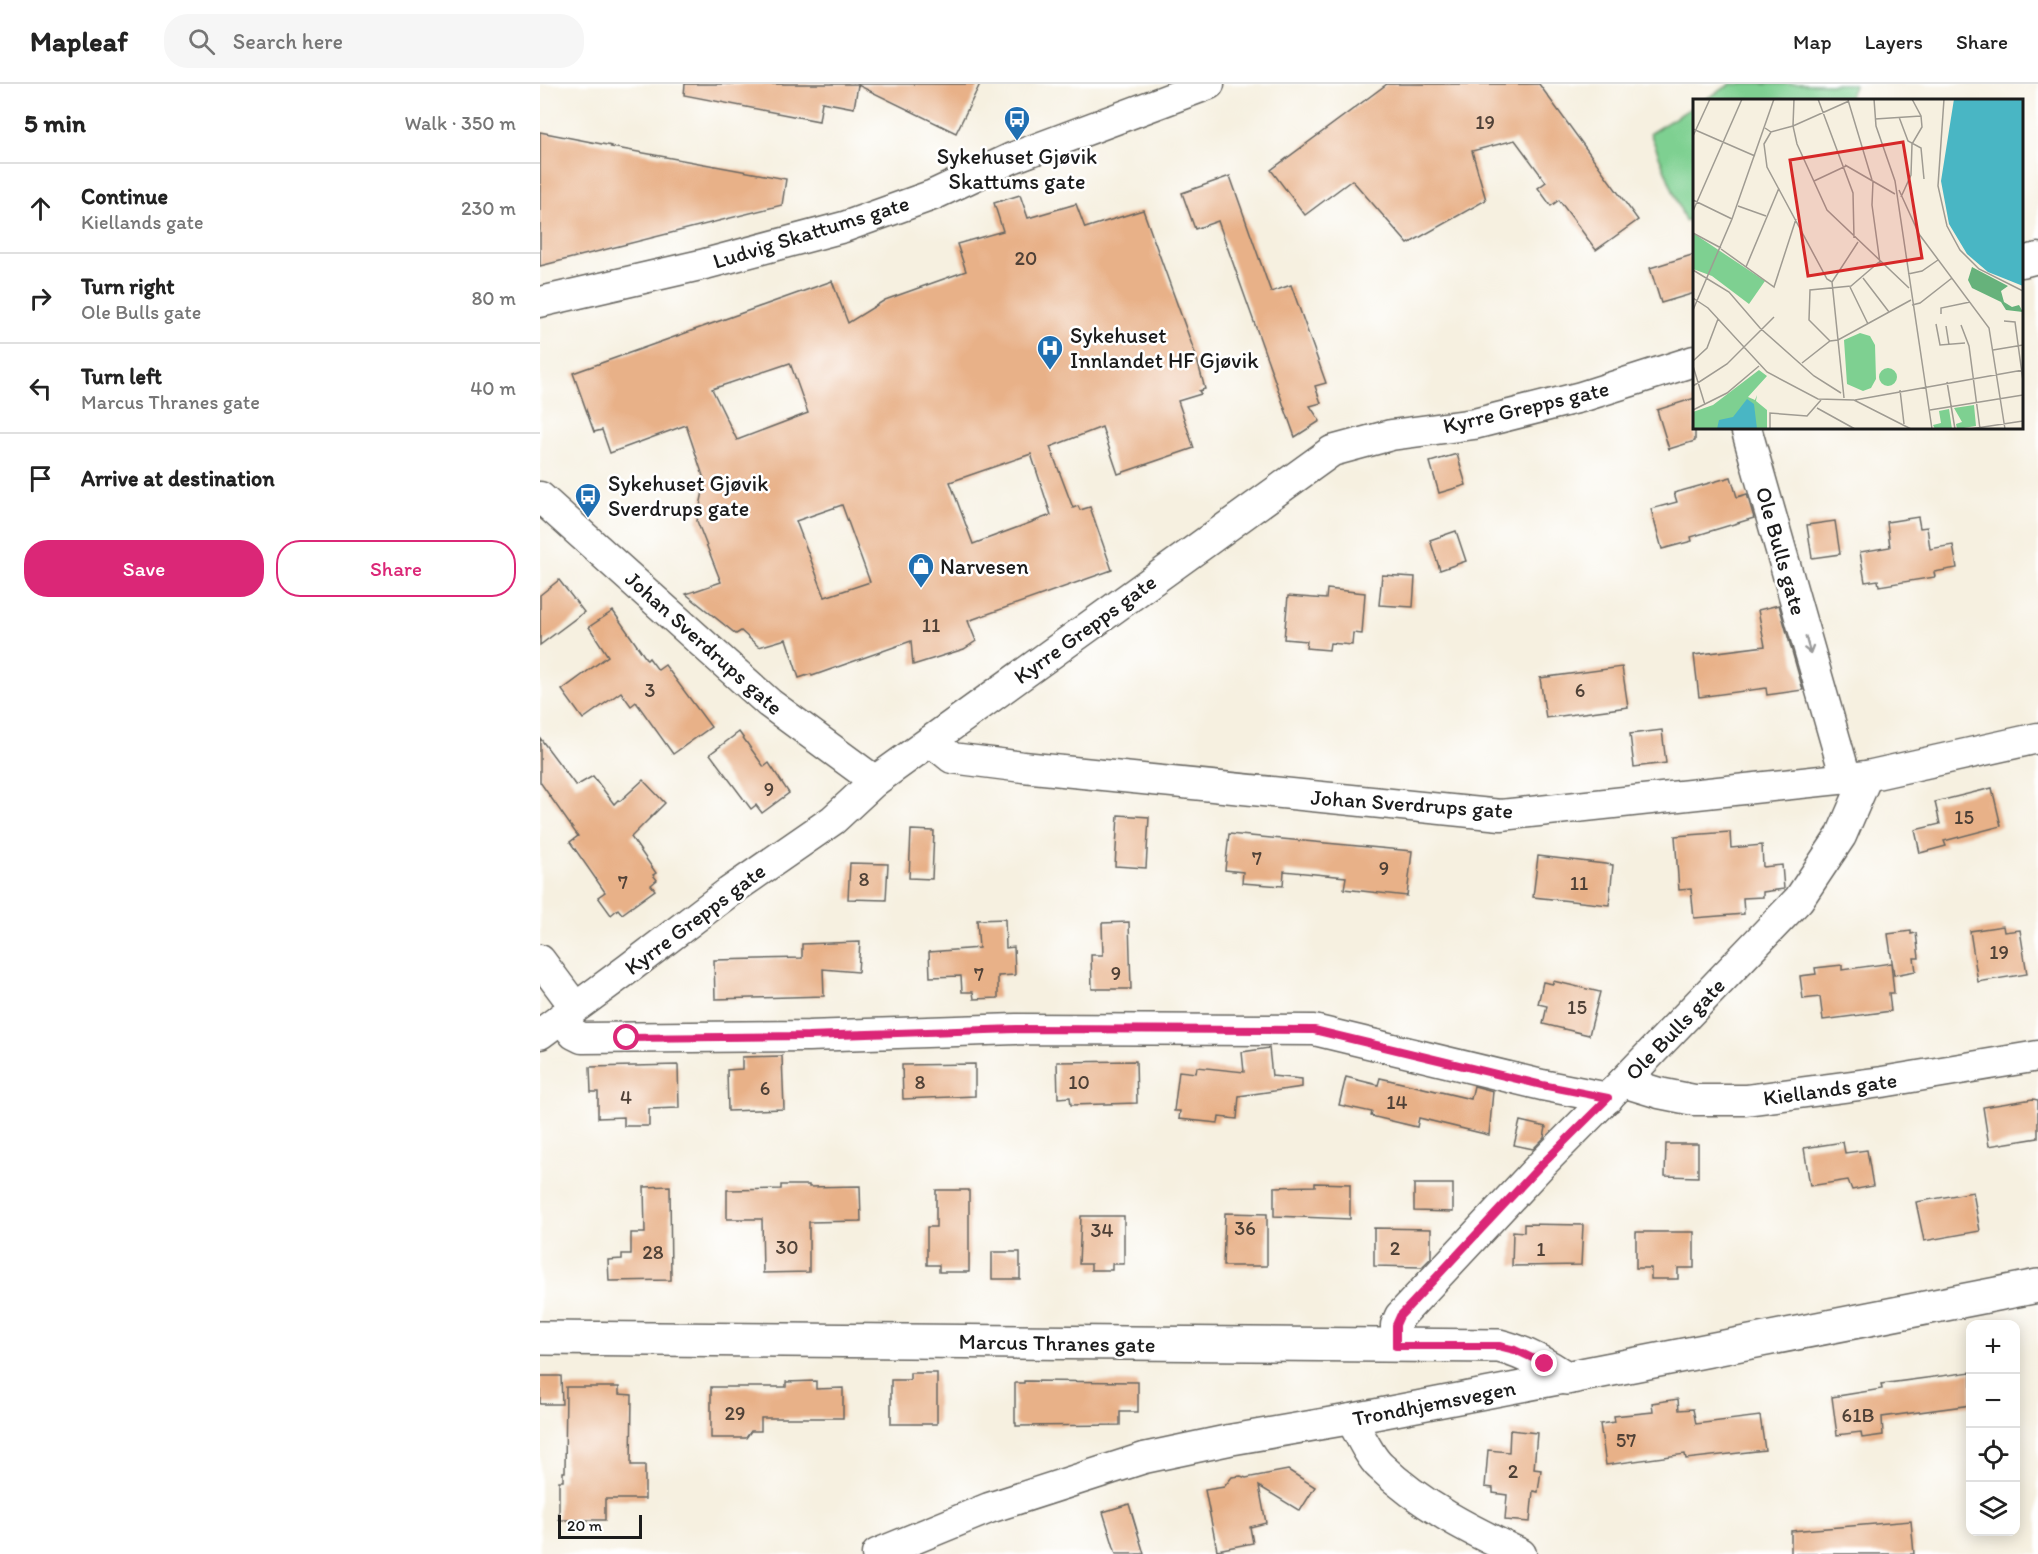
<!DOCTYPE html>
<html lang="en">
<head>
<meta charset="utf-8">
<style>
	body { margin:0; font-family:Itim,sans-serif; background:#f6f6f6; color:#222 }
	.controls { position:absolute; right:18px; bottom:18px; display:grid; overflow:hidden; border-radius:12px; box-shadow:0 3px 15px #0003 }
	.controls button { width:54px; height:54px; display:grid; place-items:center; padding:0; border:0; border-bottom:2px solid #e0e0e0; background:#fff; color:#222; font:30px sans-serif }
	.scale { position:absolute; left:18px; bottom:15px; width:84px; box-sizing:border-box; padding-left:6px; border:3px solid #1c1c1c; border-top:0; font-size:16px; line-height:21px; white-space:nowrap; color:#1c1c1c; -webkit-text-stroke:4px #fff; paint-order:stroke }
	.stop { position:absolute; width:18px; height:18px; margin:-14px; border:4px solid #db2777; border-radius:50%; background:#fff }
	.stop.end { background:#db2777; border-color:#fff; box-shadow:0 2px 6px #0008 }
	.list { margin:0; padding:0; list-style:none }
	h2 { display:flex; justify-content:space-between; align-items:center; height:78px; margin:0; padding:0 24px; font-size:26px }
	h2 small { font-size:20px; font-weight:400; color:#767676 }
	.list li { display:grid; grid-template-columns:39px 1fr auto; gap:18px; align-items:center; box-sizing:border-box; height:90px; padding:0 24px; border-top:2px solid #e0e0e0 }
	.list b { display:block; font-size:22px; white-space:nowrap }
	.list p { margin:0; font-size:20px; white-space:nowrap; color:#767676 }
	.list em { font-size:20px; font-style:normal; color:#767676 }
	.actions { display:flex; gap:12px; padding:18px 24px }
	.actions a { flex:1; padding:14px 0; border:2px solid #db2777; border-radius:24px; text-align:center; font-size:21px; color:#db2777 }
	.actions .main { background:#db2777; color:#fff }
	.icon { flex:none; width:33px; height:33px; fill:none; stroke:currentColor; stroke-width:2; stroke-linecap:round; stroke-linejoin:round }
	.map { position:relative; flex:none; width:1498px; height:1470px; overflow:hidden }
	header { display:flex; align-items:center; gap:36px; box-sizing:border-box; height:84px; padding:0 30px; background:#fff; border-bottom:2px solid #e0e0e0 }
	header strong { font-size:28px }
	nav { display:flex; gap:33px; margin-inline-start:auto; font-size:21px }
	.search { width:420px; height:54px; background:#f6f6f6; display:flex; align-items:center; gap:15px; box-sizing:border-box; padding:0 21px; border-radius:24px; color:#767676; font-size:22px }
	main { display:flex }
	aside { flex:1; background:#fff }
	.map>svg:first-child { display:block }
</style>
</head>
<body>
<header>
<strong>Mapleaf</strong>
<div class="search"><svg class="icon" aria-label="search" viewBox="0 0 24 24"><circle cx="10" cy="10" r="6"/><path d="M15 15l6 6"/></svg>Search here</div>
<nav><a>Map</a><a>Layers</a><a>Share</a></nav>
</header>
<main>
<aside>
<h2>5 min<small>Walk · 350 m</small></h2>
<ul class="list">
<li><svg class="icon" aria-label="ahead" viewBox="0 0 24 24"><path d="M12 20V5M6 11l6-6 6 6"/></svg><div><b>Continue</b><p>Kiellands gate</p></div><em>230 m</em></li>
<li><svg class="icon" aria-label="right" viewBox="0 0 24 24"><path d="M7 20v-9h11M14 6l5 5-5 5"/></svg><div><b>Turn right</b><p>Ole Bulls gate</p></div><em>80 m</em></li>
<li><svg class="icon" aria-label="left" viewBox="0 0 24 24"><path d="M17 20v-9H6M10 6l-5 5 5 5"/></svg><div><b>Turn left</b><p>Marcus Thranes gate</p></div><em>40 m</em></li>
<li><svg class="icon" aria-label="arrive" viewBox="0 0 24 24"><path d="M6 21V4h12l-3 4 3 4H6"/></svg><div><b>Arrive at destination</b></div></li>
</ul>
<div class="actions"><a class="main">Save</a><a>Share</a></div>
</aside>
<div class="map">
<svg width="1498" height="1470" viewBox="0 0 1498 1470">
	<rect width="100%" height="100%" fill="#fff"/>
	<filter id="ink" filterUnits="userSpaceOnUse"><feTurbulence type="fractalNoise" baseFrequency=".0167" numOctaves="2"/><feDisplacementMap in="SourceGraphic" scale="12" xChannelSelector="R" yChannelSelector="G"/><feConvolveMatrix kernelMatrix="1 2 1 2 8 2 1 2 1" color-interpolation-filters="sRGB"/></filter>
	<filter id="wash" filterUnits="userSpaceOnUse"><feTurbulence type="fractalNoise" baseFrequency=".008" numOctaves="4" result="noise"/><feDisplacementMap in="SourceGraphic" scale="24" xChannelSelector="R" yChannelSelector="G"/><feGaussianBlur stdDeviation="1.35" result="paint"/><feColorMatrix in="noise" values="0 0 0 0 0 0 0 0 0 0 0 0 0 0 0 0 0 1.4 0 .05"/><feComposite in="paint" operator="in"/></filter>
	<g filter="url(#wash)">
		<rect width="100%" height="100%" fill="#f6f0e0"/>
		<g fill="#7ed091" stroke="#4d7656" stroke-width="1.5">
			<polygon points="1191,0 1315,0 1308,16 1164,16"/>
			<polygon points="1154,22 1154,134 1145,137 1110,49"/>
		</g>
		<g id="blocks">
			<g fill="#e8b188" fill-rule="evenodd">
				<polygon points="145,0 440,0 416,49 318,1 314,24 282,18 279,37 144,11"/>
				<polygon points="847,0 999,0 1098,136 1056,166 1019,116 1011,122 998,104 1006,98 975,56 932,67 946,116 868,160 812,96 765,131 731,86"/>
				<polygon points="0,48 72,62 71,63 246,95 242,121 0,182"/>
				<polygon points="690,92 731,208 751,201 786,299 775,302 781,319 770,322 780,337 755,353 678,137 655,145 642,109"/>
				<path d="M480,111L488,134L536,120L545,144L603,126L656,272L665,305L659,307L661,310L638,317L654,364L578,390L562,343L510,363L533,424L538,422L540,426L550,423L572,486L428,537L436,557L424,565L373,581L371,557L272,592L271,590L259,594L246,555L219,563L201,547L196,550L146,510L181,498L157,437L165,398L146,341L70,369L62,346L54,348L33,289L292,197L308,239L345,216L426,187L417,160L463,147L454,119ZM250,279L268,329L197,356L172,305ZM491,370L511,431L433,460L410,398ZM302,421L330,498L285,513L256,437Z"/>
				<polygon points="1155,170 1155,209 1121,219 1110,184"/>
				<polygon points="1155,314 1155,357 1129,365 1117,326"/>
				<polygon points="917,370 926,401 899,409 890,378"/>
				<polygon points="1191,393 1197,413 1207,410 1214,434 1151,453 1152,457 1122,465 1111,425 1137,418 1134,409"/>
				<polygon points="1378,433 1380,444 1387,443 1390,465 1413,461 1417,484 1394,488 1395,493 1339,502 1338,496 1325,498 1320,468 1350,463 1347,438"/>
				<polygon points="1295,437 1300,470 1272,474 1267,441"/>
				<polygon points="916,447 926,477 900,486 890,456"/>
				<polygon points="842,491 875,493 873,523 839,521"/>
				<polygon points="19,496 44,528 0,561 0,511"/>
				<polygon points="787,505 825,509 822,550 813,549 812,561 790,559 789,566 766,564 767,557 744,555 748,512 786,515"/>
				<polygon points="1239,521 1263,606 1227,611 1226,604 1159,613 1154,571 1225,562 1218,526"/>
				<polygon points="73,527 107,576 109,574 118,586 125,581 171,643 133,670 96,618 91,622 81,608 43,635 22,606 68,572 49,543"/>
				<polygon points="1082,583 1088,623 1006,634 1000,594"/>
				<polygon points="1122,646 1126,679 1094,683 1090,650"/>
				<polygon points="199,648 224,683 229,679 249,709 222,729 216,721 211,725 170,670"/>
				<polygon points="0,654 36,702 53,692 74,720 78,716 80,717 103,696 125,719 91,753 116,789 113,791 117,796 111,801 115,806 82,830 78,825 71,831 58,813 65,808 30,758 38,752 0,698"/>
				<polygon points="1452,704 1461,742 1404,757 1406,762 1380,769 1375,746 1400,740 1395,718"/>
				<polygon points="578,731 609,733 606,784 575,782"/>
				<polygon points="371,746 394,747 392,795 369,794"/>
				<polygon points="1190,748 1191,764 1222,761 1223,783 1242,781 1244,805 1223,808 1223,813 1203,814 1204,830 1154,834 1151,805 1139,806 1135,752"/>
				<polygon points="689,750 872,767 867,812 804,805 806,793 744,787 743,802 702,799 703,788 685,786"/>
				<polygon points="998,772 1073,781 1069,821 993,813"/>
				<polygon points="310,779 348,780 346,816 308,815"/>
				<polygon points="465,835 466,864 474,863 475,891 458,892 458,914 434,915 433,908 422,908 421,892 390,893 389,868 439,864 437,836"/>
				<polygon points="589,838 591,905 552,905 551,871 563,871 562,839"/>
				<polygon points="1463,842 1464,848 1480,846 1487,890 1438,898 1430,847"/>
				<polygon points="1371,847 1371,850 1376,849 1379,874 1374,874 1376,887 1354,891 1348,850"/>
				<polygon points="320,858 318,888 283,885 284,912 175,915 174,876 262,874 262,860"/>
				<polygon points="1351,879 1354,909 1349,909 1351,927 1283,936 1280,913 1263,915 1260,892 1276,890 1275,884 1302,881 1302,886"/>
				<polygon points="1013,897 1060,908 1049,951 1003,940 1007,922 998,920 1003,898 1013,900"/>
				<polygon points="729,964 732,992 762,995 762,1003 699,1012 697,1035 679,1033 678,1039 639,1035 640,1027 634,1027 639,987 656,989 657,983 704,988 702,968"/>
				<polygon points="242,972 244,1025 188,1027 187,986 202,985 202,973"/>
				<polygon points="596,977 597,1019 531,1021 530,1013 518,1014 517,978"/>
				<polygon points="435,980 435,1012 363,1015 362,981"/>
				<polygon points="138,981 139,1024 109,1025 109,1042 84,1042 84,1033 58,1034 58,1008 51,1008 50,983"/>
				<polygon points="806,993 838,1001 840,994 931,1015 934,1002 953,1007 949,1051 879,1034 877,1043 831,1032 832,1028 799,1021"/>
				<polygon points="1493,1015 1498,1016 1498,1054 1449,1062 1443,1023"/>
				<polygon points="980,1037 1006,1043 1004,1054 993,1065 974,1061"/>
				<polygon points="1303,1058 1305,1069 1327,1066 1333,1102 1312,1106 1308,1096 1270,1102 1264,1064"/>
				<polygon points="1126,1060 1158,1060 1158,1093 1125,1092"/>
				<polygon points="775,1099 810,1100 810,1135 734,1132 734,1103 775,1102"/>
				<polygon points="874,1100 913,1100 913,1128 874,1127"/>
				<polygon points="241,1101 269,1101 269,1103 320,1102 321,1137 269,1138 269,1188 223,1189 222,1135 187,1135 187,1106 241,1105"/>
				<polygon points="130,1102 131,1196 69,1197 68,1176 82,1175 82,1170 91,1170 91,1149 105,1149 104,1103"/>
				<polygon points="396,1106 429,1106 429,1188 399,1188 399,1181 387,1181 387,1143 396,1143"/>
				<polygon points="1433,1108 1440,1147 1384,1157 1376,1118"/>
				<polygon points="685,1129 727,1130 727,1182 683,1182"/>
				<polygon points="541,1132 584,1132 584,1180 572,1180 572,1186 551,1186 551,1180 539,1180"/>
				<polygon points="984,1140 1043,1141 1041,1181 972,1182 973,1147 984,1148"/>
				<polygon points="834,1144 891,1145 891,1174 882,1183 834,1182"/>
				<polygon points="1096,1148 1154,1148 1154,1184 1138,1184 1138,1195 1111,1195 1111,1184 1096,1184"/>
				<rect x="452" y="1168" width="28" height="27"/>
				<polygon points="1431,1288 1431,1321 1342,1333 1343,1351 1322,1354 1321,1348 1297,1351 1292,1313 1342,1305 1341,1300"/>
				<polygon points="370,1289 397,1289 397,1340 351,1340 351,1296 370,1296"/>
				<polygon points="0,1292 21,1292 22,1320 0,1320"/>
				<polygon points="276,1297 276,1305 303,1304 303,1334 221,1334 221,1347 211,1347 206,1354 171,1354 171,1303 246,1303 246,1298"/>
				<polygon points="484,1297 598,1298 598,1328 580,1328 580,1341 476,1342 476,1339 475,1339 475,1299 484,1299"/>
				<polygon points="26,1303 79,1303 79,1310 92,1311 91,1381 105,1381 105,1415 65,1415 65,1436 19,1436 19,1397 23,1397 23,1388 25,1388"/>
				<polygon points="1138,1315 1139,1326 1153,1325 1156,1340 1220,1332 1225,1366 1146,1375 1145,1370 1066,1381 1060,1340 1075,1338 1074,1332 1113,1328 1112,1319"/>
				<polygon points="970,1346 997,1349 994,1385 1001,1386 998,1408 993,1407 990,1438 965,1436 967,1411 953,1409 953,1404 945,1403 948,1366 969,1368"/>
				<polygon points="748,1386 775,1403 760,1427 719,1402 726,1439 710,1443 713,1459 677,1466 665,1406 684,1403 692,1393 701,1392 706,1394"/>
				<polygon points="589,1420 604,1470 576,1470 563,1428"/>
				<polygon points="1371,1437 1374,1470 1251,1470 1251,1447"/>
			</g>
		</g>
	</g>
	<g filter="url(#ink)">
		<use href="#blocks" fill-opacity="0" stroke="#686661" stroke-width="1.5"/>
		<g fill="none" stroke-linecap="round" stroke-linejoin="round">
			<g stroke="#686661" stroke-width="33">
				<g id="minor">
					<polyline points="1482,178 1498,174"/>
					<polyline points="0,218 165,180 304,143 393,111 472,74 669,0"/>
					<polyline points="1206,344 1306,694"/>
					<polyline points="0,413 229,619 335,697"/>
					<polyline points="391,657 412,674 483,683 961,731 1327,692 1498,654"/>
					<polyline points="0,876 35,923"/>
					<polyline points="21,934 34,950 42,954 268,952 476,945 774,946 1002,1001 1068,1014"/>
					<polyline points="0,950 88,885 189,808 293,736 335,697 792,367 851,351 934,340 1041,313 1154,277"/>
					<polyline points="1083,998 1119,1009 1154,1016 1206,1016 1342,998 1498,972"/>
					<polyline points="856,1262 856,1241 860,1232 1001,1081 1083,998 1259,815 1301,752 1327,692"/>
					<path d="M811,1335C819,1349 829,1372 840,1382C880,1421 932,1447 981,1470"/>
					<polyline points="337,1470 449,1424 604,1374 689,1356 811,1335 1026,1294"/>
				</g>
			</g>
			<g stroke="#686661" stroke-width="36">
				<path id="secondary" d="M0,1254L959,1262C984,1268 1005,1280 1026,1294L1498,1202"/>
			</g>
			<use href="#minor" stroke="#fff" stroke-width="30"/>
			<use href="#secondary" stroke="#fff" stroke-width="33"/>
		</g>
		<defs><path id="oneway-shaft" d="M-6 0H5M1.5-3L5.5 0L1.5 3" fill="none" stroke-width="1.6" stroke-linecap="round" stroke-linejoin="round" transform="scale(1.5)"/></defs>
		<use stroke="#999" href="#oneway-shaft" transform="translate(1268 561) rotate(74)"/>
	</g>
	<g fill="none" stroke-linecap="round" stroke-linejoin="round" filter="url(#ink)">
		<polyline stroke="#db2777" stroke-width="8" points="87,954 268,952 476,945 774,946 1002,1001 1068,1014 1001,1081 860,1232 856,1241 856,1262 959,1262 975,1266 1005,1280"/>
	</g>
	<defs>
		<g id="bus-pin" transform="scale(1.35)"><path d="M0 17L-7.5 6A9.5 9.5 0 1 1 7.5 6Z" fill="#1f6fb2" stroke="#fff"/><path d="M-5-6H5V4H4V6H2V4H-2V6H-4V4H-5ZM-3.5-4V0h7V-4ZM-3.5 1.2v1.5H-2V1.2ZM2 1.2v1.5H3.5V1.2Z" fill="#fff"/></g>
		<g id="hospital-pin" transform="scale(1.35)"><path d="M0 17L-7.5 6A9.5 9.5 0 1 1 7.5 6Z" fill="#1f6fb2" stroke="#fff"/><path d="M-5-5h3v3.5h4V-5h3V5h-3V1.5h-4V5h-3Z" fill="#fff"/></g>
		<g id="shop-pin" transform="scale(1.35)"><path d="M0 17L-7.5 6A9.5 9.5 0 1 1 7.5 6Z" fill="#1f6fb2" stroke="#fff"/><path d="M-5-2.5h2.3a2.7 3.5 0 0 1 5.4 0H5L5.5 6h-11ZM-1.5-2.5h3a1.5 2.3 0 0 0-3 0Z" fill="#fff"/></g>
	</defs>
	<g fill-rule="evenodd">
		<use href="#bus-pin" x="477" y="35"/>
		<use href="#hospital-pin" x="510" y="264"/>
		<use href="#bus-pin" x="48" y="412"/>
		<use href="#shop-pin" x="381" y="482"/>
	</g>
	<g text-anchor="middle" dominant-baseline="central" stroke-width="5" stroke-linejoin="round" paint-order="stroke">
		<g font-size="20" fill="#4f4137">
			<text x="945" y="38">19</text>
			<text x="486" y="174">20</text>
			<text x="391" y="541">11</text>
			<text x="110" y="606">3</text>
			<text x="1040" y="606">6</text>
			<text x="229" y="705">9</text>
			<text x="1424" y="733">15</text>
			<text x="717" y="774">7</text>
			<text x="844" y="784">9</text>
			<text x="324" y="795">8</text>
			<text x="83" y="798">7</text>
			<text x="1039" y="799">11</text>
			<text x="1459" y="868">19</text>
			<text x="576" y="889">9</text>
			<text x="439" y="890">7</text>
			<text x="1037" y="923">15</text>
			<text x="380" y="998">8</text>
			<text x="539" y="998">10</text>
			<text x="225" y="1004">6</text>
			<text x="86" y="1013">4</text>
			<text x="857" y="1018">14</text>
			<text x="705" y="1144">36</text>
			<text x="562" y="1146">34</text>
			<text x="247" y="1163">30</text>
			<text x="855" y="1164">2</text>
			<text x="1001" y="1165">1</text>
			<text x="113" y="1168">28</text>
			<text x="195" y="1329">29</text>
			<text x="1318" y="1331">61B</text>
			<text x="1086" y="1356">57</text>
			<text x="973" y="1387">2</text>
		</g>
		<g font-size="22" fill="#1c1c1c" stroke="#fff" text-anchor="start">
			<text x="477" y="72" text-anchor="middle">Sykehuset Gjøvik<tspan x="477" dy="25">Skattums gate</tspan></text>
			<text x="530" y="251">Sykehuset<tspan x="530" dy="25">Innlandet HF Gjøvik</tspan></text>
			<text x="68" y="399">Sykehuset Gjøvik<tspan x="68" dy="25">Sverdrups gate</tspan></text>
			<text x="400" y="482">Narvesen</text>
		</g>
		<g font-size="22" fill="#1c1c1c" stroke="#fff">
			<text transform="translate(271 148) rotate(-17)">Ludvig Skattums gate</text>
			<text transform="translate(986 323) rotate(-13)">Kyrre Grepps gate</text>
			<text transform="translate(1241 467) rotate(74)">Ole Bulls gate</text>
			<text transform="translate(545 545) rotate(-36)">Kyrre Grepps gate</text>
			<text transform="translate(164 559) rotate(42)">Johan Sverdrups gate</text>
			<text transform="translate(872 720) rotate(4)">Johan Sverdrups gate</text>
			<text transform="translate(155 835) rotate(-37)">Kyrre Grepps gate</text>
			<text transform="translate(1135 945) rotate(-46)">Ole Bulls gate</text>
			<text transform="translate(1290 1005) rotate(-8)">Kiellands gate</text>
			<text transform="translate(517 1259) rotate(1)">Marcus Thranes gate</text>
			<text transform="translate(894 1319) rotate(-11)">Trondhjemsvegen</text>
		</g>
	</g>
	<g transform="translate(1153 15)">
		<rect width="330" height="330" fill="#f6f0e0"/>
		<path d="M0,134L72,182L56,205L19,177L0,170ZM167,234L177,237L182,246L183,280L178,289L170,292L154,285L151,241ZM186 278a9 9 0 1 1 18 0a9 9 0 1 1-18 0ZM66,271L74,277L55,298L62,301L64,296L63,302L74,311V329L0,330V313L20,306ZM281,306L283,327L264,330L263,325L269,323L261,309ZM256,310L259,330H242L240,326L248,324L246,312Z" fill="#7ed091"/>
		<path d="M279,168L315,187L308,192L311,203L319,208L326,206L330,213L313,211L308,203L279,189L275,181Z" fill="#66b27b"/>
		<path d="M261,0H330V187L295,173L274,155L256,125L248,82ZM54,300L61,305L64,330H24L26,321L40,318Z" fill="#49b6c4"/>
		<path fill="none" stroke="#9f9b92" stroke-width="1.5" d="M101,0L100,27L104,45L134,111L216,189M125,0L160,94L161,139M181,0L183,27L202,82L239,330M251,0L245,87L254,127L267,151L286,170L330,192M155,1L179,81M206,18L215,42L228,49L231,80M182,20L228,17M72,29L78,33L100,27L156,2M0,30L62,57M78,33L71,45L74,68L134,180L139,183L151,299M0,37L17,0M152,66L202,95M121,82L153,67M180,82L179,106L187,164M206,91L226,135L296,229L312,330M208,98L218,76L219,45L229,28L228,17L219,0M0,101L39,120M45,107L73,117M0,112L49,0M0,134L28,149M28,150L81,188L103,120M53,168L86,89M0,171L36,193L67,229L121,277L148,294M215,175L229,172L245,161M170,179L196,213M139,183L165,143M157,188L175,225M0,199L15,209L74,273L125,300L161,301L218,330M219,206L227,204L259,179M0,211L39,120L81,0M248,215V209L277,203M311,222L322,223L330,282M243,225L247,246L272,244M268,226L276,247L287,330M253,227L256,246M137,242L116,221L117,191L158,187L186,163M300,251L330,246M0,262L14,249L25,220M109,264L137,242L145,241L218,201M0,267L12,306M254,283L262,330M0,287L34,265L81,218M207,291L211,325M162,301L330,271M124,309L162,330M0,311L34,294L66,267M237,311L330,296M77,330V314L114,317L128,301M277,330L330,322"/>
		<path fill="#d62828" fill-opacity="0.15" stroke="#d62828" stroke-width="3" d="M210,43L229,159L115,177L97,61Z"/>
		<rect width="330" height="330" fill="none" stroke="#1c1c1c" stroke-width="3"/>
	</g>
</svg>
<div class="controls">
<button>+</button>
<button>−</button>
<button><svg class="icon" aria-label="locate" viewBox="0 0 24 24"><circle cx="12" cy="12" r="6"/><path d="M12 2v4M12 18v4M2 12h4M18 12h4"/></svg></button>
<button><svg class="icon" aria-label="layers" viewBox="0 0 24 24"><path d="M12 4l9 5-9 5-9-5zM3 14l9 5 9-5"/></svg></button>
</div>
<div class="scale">20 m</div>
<div class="stop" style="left:87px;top:954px"></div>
<div class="stop end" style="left:1005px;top:1280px"></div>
</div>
</main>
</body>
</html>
